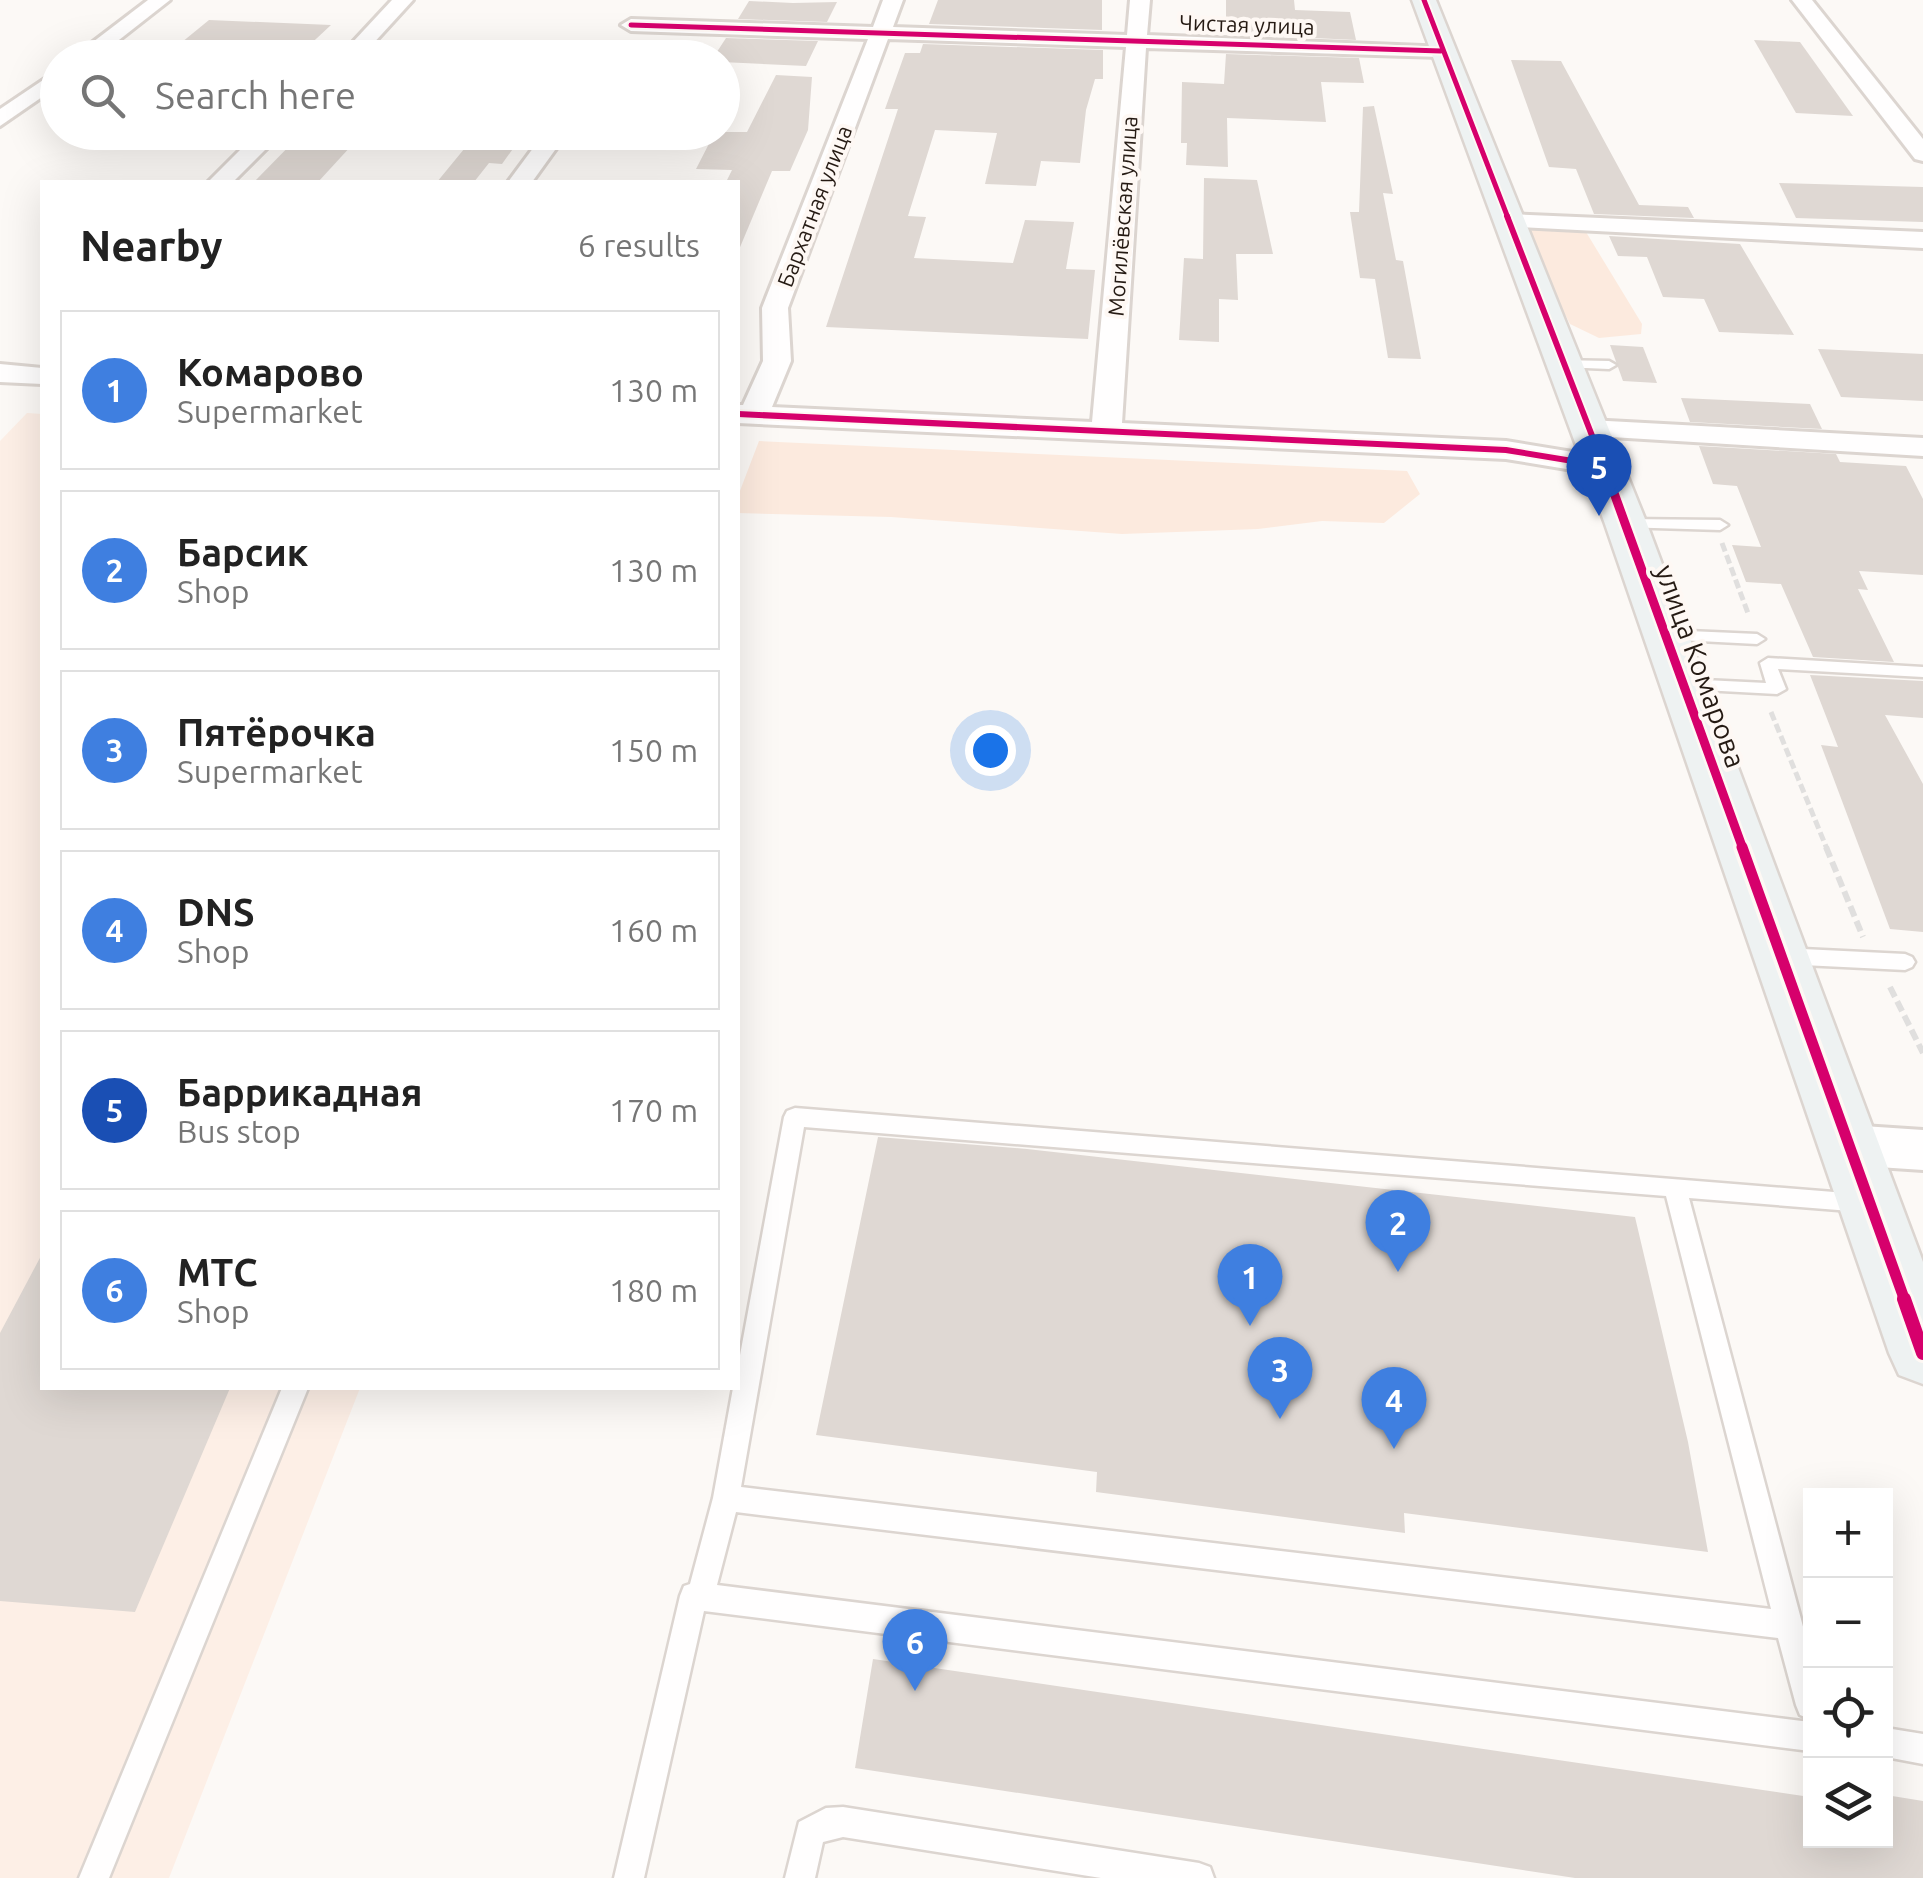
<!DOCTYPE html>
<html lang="en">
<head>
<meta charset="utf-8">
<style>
	body { margin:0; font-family:Ubuntu,sans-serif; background:#f6f6f6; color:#222 }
	.controls { position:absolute; right:30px; bottom:30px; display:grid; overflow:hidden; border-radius:0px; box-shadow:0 10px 40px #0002 }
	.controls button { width:90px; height:90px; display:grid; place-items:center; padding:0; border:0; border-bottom:2px solid #e0e0e0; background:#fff; color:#222; font:50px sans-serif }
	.you { position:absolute; left:990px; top:750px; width:35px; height:35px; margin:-25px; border:8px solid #fff; border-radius:50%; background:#1a73e8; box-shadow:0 0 0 15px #1a73e833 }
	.badge { display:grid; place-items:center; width:65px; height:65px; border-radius:50%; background:#706862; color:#fff; font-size:32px; font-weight:700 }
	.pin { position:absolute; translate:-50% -82px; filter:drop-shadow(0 2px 5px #0008) }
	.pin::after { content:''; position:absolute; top:52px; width:35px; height:30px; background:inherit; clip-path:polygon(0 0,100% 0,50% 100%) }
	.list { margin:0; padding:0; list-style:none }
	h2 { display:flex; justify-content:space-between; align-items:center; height:130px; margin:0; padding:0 40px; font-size:42px }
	h2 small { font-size:32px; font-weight:400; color:#767676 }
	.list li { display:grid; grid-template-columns:65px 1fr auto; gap:30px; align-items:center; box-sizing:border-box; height:160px; margin:0 20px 20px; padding:0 20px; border:2px solid #e0e0e0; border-radius:0px }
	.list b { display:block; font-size:38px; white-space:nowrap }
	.list p { margin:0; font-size:32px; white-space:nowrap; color:#767676 }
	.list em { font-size:32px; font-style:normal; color:#767676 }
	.icon { flex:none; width:55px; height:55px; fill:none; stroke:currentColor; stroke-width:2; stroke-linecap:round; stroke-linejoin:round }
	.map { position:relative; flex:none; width:1923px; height:1878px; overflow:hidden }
	.search { position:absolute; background:#fff; box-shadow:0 10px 40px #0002; left:40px; top:40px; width:700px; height:110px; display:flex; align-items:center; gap:25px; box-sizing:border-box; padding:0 35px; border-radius:55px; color:#767676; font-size:38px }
	.panel { position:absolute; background:#fff; box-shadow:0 10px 40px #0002; left:40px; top:180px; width:700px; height:1210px; border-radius:0px }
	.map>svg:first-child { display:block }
</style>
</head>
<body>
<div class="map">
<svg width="1923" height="1878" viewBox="0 0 1923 1878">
	<rect width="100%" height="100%" fill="#fcf9f6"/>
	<polygon fill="#fdefe6" points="27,413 42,414 42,1388 360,1388 169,1878 0,1878 0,441"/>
	<g fill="#fceade">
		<polygon points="1520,228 1586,232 1642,324 1641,334 1599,338 1570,324"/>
		<polygon points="759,441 1407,471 1420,494 1384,523 1322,521 1258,529 1122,534 891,517 738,513 738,496"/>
	</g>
	<g fill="#dfd8d3">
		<polygon points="938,0 1102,0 1102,30 929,24"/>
		<polygon points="1226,0 1294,0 1295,10 1350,12 1356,40 1226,34"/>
		<polygon points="749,1 793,3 837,2 827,22 738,19"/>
		<polygon points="209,20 331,25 302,52 176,47"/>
		<polygon points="726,38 818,41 806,66 722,62 722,58 713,58"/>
		<polygon points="1754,40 1800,42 1853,116 1796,113"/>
		<polygon points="923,44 1103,50 1103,79 1095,79 1086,110 1080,163 1041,161 1036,186 985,184 997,133 935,130 908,216 926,217 914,258 1013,263 1025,220 1074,222 1066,269 1095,270 1088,339 826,327 898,109 885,109 905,53 920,53"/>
		<polygon points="1226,54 1359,58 1364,83 1321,82 1326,122 1227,118 1228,167 1186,165 1187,143 1181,143 1182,82 1224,84"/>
		<polygon points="1511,60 1561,61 1639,205 1688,207 1694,218 1594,214 1576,169 1549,167"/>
		<polygon points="776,75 812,77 808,130 790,171 772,171 738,252 738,182 726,182 732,170 696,169 715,132 747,132"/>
		<polygon points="1374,106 1393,194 1383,193 1396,260 1403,261 1421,359 1388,358 1375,279 1360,278 1350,212 1359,212 1363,107"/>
		<polygon points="303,132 364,132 318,182 254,182"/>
		<polygon points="478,132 525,132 502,164 489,163 474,182 437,182"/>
		<polygon points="1204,178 1257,180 1273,254 1236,254 1238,300 1219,299 1219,342 1179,340 1184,258 1203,259"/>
		<polygon points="1779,183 1923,187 1923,222 1796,218"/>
		<polygon points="1609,236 1740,244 1794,335 1719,332 1704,299 1663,297 1647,257 1618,256"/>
		<polygon points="1610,345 1643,347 1657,383 1623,381"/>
		<polygon points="1818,349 1923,354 1923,401 1841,397"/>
		<polygon points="1681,398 1810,404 1822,429 1690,422"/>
		<polygon points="1699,446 1836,454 1840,462 1906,466 1923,499 1923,575 1859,571 1868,590 1858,589 1894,662 1813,657 1781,584 1746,582 1732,545 1761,547 1737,486 1713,484"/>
		<polygon points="1810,675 1923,681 1923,718 1885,715 1923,784 1923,932 1890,929 1821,745 1838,747"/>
		<polygon points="878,1137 1027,1149 1635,1217 1688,1442 1708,1552 1404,1513 1405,1533 1096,1492 1097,1472 816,1435"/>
		<polygon points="42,1254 42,1388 230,1388 135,1612 0,1601 0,1333"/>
		<polygon points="873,1659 1810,1797 1810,1840 1886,1840 1886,1795 1923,1801 1923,1878 1575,1878 855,1768"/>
	</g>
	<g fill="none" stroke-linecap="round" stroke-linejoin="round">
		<g stroke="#dcd5d0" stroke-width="5">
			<g id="lane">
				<polygon points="1557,360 1609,361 1616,365 1609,369 1562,367 1555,363"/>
				<polygon points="1626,519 1720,520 1728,525 1720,530 1621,527 1618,524"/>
				<polygon points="1666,630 1757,634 1765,639 1757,644 1660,639 1660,631"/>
				<polygon points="1768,658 1923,667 1923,677 1778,669 1786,689 1777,694 1684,689 1675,684 1684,679 1766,683 1760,663"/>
				<polygon points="1782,948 1905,954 1912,957 1915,962 1912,967 1905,970 1782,964 1775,961 1772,956 1775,951"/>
				<path d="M795,1108L1871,1195L1875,1202L1871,1209L1863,1212L1689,1198L1810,1653V1719L1800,1715L1796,1705L1778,1638L736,1512L717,1585L1810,1722V1751L704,1611L644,1878H614L680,1596L684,1586L690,1584L713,1498L733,1388H738V1366L784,1117L787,1111ZM804,1127L1666,1196L1771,1609L741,1487Z"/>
				<polygon points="282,1388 308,1388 109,1878 79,1878"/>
				<polygon points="1886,1728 1923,1734 1923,1764 1886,1757"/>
				<polygon points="843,1807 1199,1863 1210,1867 1214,1878 1101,1878 843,1837 823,1842 815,1878 785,1878 799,1822 826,1808"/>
			</g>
		</g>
		<g stroke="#dcd5d0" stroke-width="6">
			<g id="street">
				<polygon points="148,0 170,0 96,58 72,58"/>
				<polygon points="392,0 413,0 360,58 338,58"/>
				<path d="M883,0H903L893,27L1127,35L1130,0H1150L1147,35L1448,47L1451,51L1448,55L1441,57L1146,48L1122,423L1506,441L1603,457L1614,459L1618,466L1614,473L1603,475L1506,459L738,423V405H743L763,361L762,308L868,39L631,31L621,25L631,19L873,27ZM888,39L1126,47L1092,422L772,407L791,361L788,308Z"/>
				<polygon points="1792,0 1812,0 1923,139 1923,161 1915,159"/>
				<polygon points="58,70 58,86 0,126 0,109"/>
				<polygon points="258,132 283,132 233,182 208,182"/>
				<polygon points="545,132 568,132 532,182 508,182"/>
				<polygon points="1507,214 1923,232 1923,248 1498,226 1495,221 1498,216"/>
				<polygon points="0,364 42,368 42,384 0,382"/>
				<polygon points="1589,420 1923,438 1923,456 1578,435 1574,429 1578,423"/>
				<polygon points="1848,1125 1923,1130 1923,1170 1848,1165 1831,1159 1824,1145 1831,1131"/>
			</g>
		</g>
		<g stroke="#dcd5d0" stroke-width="5">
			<polygon id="secondary" points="1412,0 1436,0 1647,524 1923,1262 1923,1384 1899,1375 1889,1353 1605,524"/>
		</g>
		<g stroke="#e0dfde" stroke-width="5" stroke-dasharray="9 4" stroke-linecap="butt">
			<polyline points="1722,543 1749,616"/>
			<polyline points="1771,712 1827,849"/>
		</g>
		<g stroke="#e0dfde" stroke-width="6" stroke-dasharray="11 5" stroke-linecap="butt">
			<polyline points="1826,847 1863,937"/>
			<polyline points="1890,987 1923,1053"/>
		</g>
		<use href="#lane" fill="#fffefe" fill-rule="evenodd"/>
		<use href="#street" fill="#fffefe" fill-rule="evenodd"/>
		<use href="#secondary" fill="#eef2f2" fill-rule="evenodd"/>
		<g stroke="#fef8f4" stroke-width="9">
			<g id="cycleway-far4">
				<polyline points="1424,0 1508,218"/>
				<polyline points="631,25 1441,51"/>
			</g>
		</g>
		<g stroke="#fef8f4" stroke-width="10">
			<g id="cycleway-far3">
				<polyline points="1507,216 1615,495"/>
				<polyline points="738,414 1506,450 1603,466"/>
			</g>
		</g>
		<g stroke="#fef8f4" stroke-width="14">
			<polyline id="cycleway-far2" points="1614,493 1743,849"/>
		</g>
		<g stroke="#fef8f4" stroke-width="18">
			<polyline id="cycleway-far1" points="1742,847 1905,1301"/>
		</g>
		<g stroke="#fef8f4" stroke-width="20">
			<polyline id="cycleway" points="1904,1299 1923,1353"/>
		</g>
		<use href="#cycleway-far4" stroke="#d6006c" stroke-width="5"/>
		<use href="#cycleway-far3" stroke="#d6006c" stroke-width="6"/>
		<use href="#cycleway-far2" stroke="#d6006c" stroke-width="9"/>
		<use href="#cycleway-far1" stroke="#d6006c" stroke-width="11"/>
		<use href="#cycleway" stroke="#d6006c" stroke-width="14"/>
	</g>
	<g text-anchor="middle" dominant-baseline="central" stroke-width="8" stroke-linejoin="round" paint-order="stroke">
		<g font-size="22" fill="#251a13" stroke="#fef8f4">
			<text transform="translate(1247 24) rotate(2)">Чистая улица</text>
			<text transform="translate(814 206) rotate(-69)">Бархатная улица</text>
			<text transform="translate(1122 216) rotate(-86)">Могилёвская улица</text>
		</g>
		<g font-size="28" fill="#251a13" stroke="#fef8f4">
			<text transform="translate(1701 666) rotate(70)">улица Комарова</text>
		</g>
	</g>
</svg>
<div class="controls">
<button>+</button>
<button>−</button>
<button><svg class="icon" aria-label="locate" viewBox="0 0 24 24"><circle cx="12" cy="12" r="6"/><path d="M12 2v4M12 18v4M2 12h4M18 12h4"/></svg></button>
<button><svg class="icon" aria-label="layers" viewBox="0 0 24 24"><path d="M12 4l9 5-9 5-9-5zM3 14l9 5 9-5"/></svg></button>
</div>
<div class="you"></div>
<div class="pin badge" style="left:1250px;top:1326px;background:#3f7fe0">1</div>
<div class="pin badge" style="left:1398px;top:1272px;background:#3f7fe0">2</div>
<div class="pin badge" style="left:1280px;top:1419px;background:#3f7fe0">3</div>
<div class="pin badge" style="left:1394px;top:1449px;background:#3f7fe0">4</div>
<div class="pin badge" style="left:1599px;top:516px;background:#1a4fb4">5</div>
<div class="pin badge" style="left:915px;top:1691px;background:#3f7fe0">6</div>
<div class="search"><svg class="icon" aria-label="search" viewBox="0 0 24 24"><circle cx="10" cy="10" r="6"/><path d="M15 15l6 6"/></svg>Search here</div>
<section class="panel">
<h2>Nearby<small>6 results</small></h2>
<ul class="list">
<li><span class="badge" style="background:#3f7fe0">1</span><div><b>Комарово</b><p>Supermarket</p></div><em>130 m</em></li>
<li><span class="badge" style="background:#3f7fe0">2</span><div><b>Барсик</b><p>Shop</p></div><em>130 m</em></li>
<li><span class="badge" style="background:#3f7fe0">3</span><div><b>Пятёрочка</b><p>Supermarket</p></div><em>150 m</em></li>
<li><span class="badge" style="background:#3f7fe0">4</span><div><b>DNS</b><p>Shop</p></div><em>160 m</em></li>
<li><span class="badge" style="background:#1a4fb4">5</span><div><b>Баррикадная</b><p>Bus stop</p></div><em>170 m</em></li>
<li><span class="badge" style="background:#3f7fe0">6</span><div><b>МТС</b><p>Shop</p></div><em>180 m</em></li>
</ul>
</section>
</div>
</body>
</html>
